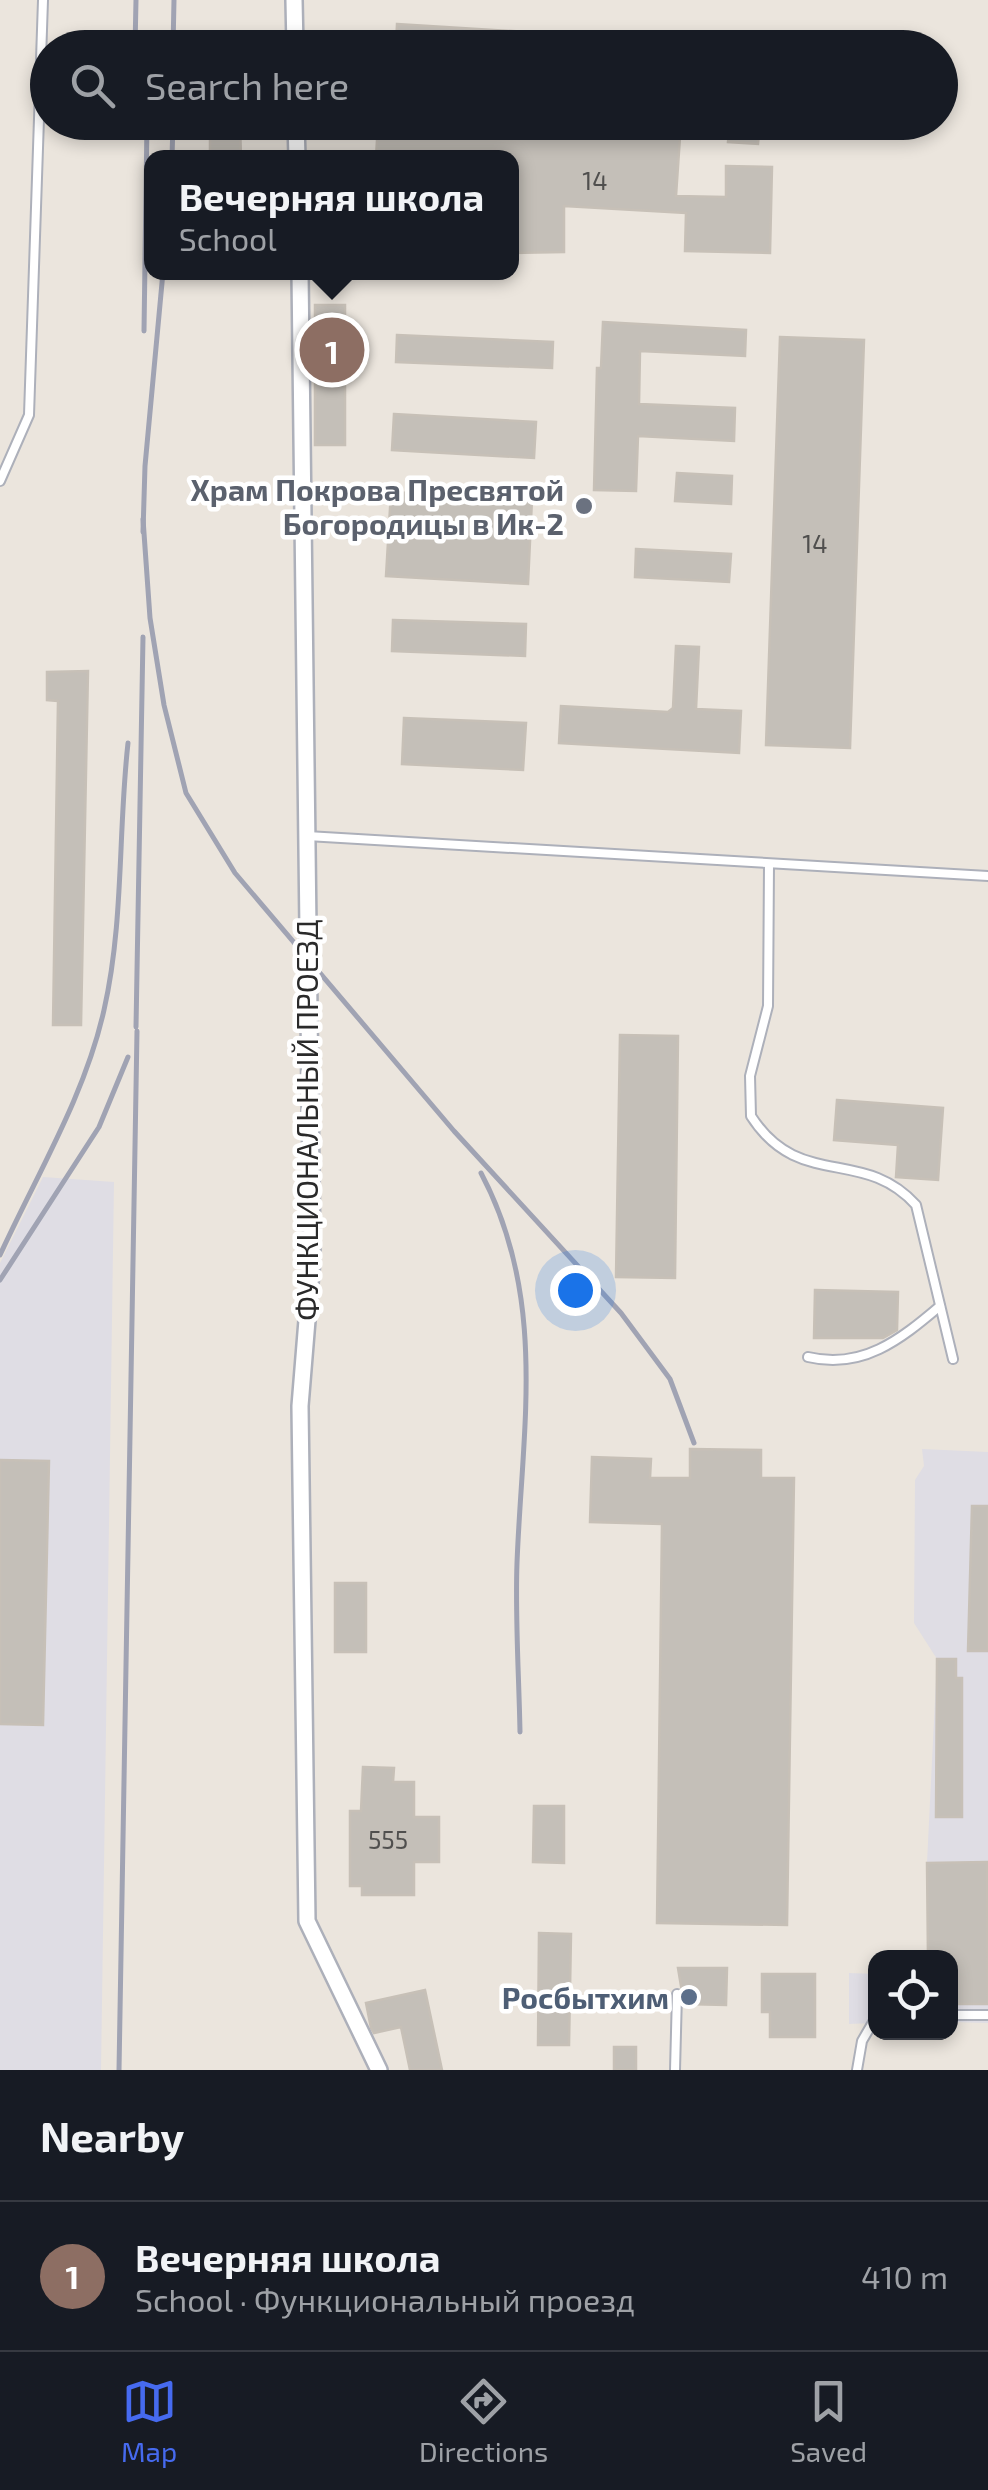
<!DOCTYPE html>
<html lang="en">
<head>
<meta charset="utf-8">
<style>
	body { margin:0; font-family:"Exo 2",sans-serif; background:#242831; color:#f1f3f6 }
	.controls { position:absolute; right:30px; bottom:30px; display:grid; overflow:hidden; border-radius:20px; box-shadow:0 5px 15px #0003 }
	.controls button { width:90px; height:90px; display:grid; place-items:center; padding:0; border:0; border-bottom:2px solid #363941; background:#171b24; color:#f1f3f6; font:50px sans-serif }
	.you { position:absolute; left:575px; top:1290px; width:35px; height:35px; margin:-25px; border:8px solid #fff; border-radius:50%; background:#1a73e8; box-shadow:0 0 0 15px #1a73e833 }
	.badge { display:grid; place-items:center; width:65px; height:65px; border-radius:50%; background:#466aef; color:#fff; font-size:32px; font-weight:700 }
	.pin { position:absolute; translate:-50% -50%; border:5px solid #fff; box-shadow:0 2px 10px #0006 }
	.popup { position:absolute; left:144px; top:150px; width:375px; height:130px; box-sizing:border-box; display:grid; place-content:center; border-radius:20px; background:#171b24; filter:drop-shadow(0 2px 8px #0005); font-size:32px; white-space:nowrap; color:#9ea1a6 }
	.popup b { font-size:38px; color:#f1f3f6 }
	.popup::after { content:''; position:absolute; left:50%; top:100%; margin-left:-20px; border:20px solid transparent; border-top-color:#171b24 }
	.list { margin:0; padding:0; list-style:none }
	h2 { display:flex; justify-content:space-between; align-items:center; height:130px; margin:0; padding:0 40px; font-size:42px }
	h2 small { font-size:32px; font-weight:400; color:#9ea1a6 }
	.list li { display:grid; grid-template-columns:65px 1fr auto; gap:30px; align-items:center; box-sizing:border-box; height:150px; padding:0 40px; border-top:2px solid #363941 }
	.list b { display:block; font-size:38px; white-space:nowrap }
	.list p { margin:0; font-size:32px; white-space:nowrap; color:#9ea1a6 }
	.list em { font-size:32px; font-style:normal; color:#9ea1a6 }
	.icon { flex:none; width:55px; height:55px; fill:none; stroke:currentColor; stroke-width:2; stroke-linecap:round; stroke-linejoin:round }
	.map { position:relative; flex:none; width:988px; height:2070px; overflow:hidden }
	.search { position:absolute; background:#171b24; box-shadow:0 5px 15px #0003; left:30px; right:30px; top:30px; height:110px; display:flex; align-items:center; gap:25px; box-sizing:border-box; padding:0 35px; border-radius:55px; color:#9ea1a6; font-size:38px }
	.sheet { height:280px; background:#171b24 }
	nav { display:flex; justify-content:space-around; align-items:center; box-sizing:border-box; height:140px; border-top:2px solid #363941; background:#171b24; font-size:28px; color:#9ea1a6 }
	nav a { display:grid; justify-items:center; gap:5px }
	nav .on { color:#466aef }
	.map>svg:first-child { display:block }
</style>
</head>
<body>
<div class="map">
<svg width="988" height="2070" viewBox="0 0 988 2070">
	<rect width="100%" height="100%" fill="#ebe5dd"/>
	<g fill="#dfdde4">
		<polygon points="43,1177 114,1182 101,2070 0,2070 0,1263"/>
		<polygon points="922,1449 988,1452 988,2023 951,2022 950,1958 928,1957 927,1863 937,1659 914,1623 915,1480 924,1466"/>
		<polygon points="849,1973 875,1974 875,2023 849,2024"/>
	</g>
	<g fill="#c4bfb8" stroke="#c7c0b7" stroke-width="2.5">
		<polygon points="397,24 624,38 624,48 396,48"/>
		<polygon points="210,122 240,122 241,158 210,158"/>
		<polygon points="378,122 681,122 676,196 726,197 726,166 772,167 770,253 685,251 686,213 564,206 564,252 512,253 512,158 376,158"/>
		<polygon points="730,122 760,122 758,144 728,142"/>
		<rect x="315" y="305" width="30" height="140"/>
		<polygon points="603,322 746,330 745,356 640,351 639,404 735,408 734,441 638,436 636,491 594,490 597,368 601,368"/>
		<polygon points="397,335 553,342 552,368 396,362"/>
		<polygon points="780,337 864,340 850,748 766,745"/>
		<polygon points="394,414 536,422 534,458 392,450"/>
		<polygon points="677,473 732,476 731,504 675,501"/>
		<polygon points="391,492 532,499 528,584 386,576"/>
		<polygon points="636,549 731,554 729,582 635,577"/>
		<polygon points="393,620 526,624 525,656 392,651"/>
		<polygon points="676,646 699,647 696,709 741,711 739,753 559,743 561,706 668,712 673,708"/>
		<polygon points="88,671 81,1025 53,1025 58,701 47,700 47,672"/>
		<polygon points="404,718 526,723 523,770 402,764"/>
		<polygon points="620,1035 678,1036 675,1278 616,1277"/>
		<polygon points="837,1100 943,1108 938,1180 896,1177 898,1145 834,1140"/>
		<polygon points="815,1290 898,1292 897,1330 883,1338 814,1338"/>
		<polygon points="690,1449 761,1450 761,1478 794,1478 787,1925 657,1923 662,1524 590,1522 592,1457 651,1459 650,1478 690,1478"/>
		<polygon points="0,1460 49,1461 43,1725 0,1724"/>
		<polygon points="972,1506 988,1506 988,1651 968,1651"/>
		<rect x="335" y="1583" width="31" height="69"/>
		<polygon points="937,1659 956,1659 956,1678 962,1678 962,1817 936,1817"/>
		<polygon points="363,1767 394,1768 393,1782 414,1782 414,1817 439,1817 439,1862 414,1862 414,1895 362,1895 362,1886 350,1886 350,1811 361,1811"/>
		<polygon points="534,1806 564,1806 564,1863 533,1862"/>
		<polygon points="987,1862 988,2004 950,2004 950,1958 928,1958 927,1863"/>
		<polygon points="539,1933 571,1934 569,2045 538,2045"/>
		<polygon points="678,1968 727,1968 726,2005 684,2004"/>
		<polygon points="762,1974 815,1974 815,2037 770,2037 770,2012 762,2012"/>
		<polygon points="425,1990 442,2070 410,2070 401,2027 374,2033 371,2028 366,2003"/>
		<rect x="614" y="2047" width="22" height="23"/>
	</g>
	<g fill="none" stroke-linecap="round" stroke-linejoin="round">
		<g stroke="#adb0ba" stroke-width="12">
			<g id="lane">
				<polyline points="0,481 29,415 43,0"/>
				<polyline points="307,836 988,876"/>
				<path d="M769,865L768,1006L750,1076L751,1116C799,1191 863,1146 916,1205L953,1359"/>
				<path d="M808,1357C862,1370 900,1340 940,1306"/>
				<polyline points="950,2015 988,2015"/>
				<polyline points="675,2070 677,1994"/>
				<polyline points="857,2070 862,2041 876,2017"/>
			</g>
		</g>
		<g stroke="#adb0ba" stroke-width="20">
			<g id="street">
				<polyline points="294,0 295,48"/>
				<polyline points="296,122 297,158"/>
				<polyline points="300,272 312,1259 300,1406 307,1921 379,2070"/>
			</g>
		</g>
		<use href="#lane" stroke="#fff" stroke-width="8"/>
		<use href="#street" stroke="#fff" stroke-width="15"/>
		<g stroke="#a0a3b3" stroke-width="5">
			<polyline points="135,48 136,0"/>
			<polyline points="173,48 174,0"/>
			<polyline points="172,158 173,122"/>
			<polyline points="144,331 147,122"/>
			<polyline points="143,519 150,618 164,705 186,793 235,873 454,1131 621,1313 670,1379 694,1443"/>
			<polyline points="143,532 145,466 163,272"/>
			<polyline points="136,1027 143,637"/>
			<path d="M481,1173C548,1299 522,1429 517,1563C515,1619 519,1676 520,1732"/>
			<path d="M0,1255C36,1176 85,1096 104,1010C124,922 118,832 128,743"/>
			<polyline points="0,1280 99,1127 128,1057"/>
			<polyline points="119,2070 137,1031"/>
		</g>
	</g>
	<circle fill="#6b7280" stroke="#fff" stroke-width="4" cx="584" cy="506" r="10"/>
	<circle fill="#5c6f8a" stroke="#fff" stroke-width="4" cx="689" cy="1997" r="10"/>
	<g text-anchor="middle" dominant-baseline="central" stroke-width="9" stroke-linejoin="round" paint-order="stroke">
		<g font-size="25" fill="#504f4e">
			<text x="595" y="180">14</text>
			<text x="815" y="543">14</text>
			<text x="388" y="1839">555</text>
		</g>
		<g font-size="30" font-weight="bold" fill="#5b616d" stroke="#fff" text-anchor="end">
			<text x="564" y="489">Храм Покрова Пресвятой<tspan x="564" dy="34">Богородицы в Ик-2</tspan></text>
		</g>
		<g font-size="30" fill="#2a2a2a" stroke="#fff">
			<text transform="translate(306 1120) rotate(-90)">ФУНКЦИОНАЛЬНЫЙ ПРОЕЗД</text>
		</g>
		<g font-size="30" font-weight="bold" fill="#4e5e75" stroke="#fff" text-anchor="end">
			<text x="669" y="1997">Росбытхим</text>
		</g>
	</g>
</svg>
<div class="controls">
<button><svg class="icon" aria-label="locate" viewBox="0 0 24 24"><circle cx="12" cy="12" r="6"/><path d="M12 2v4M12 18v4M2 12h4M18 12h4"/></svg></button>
</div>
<div class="you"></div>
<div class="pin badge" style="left:332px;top:350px;background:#8d6e63">1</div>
<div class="popup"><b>Вечерняя школа</b>School</div>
<div class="search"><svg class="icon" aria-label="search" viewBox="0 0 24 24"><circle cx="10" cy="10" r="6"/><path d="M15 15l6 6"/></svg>Search here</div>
</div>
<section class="sheet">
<h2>Nearby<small></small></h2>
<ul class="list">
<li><span class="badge" style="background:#8d6e63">1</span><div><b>Вечерняя школа</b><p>School · Функциональный проезд</p></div><em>410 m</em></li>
</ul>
</section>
<nav>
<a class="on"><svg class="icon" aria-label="map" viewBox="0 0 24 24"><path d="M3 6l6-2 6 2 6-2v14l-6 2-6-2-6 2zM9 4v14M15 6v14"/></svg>Map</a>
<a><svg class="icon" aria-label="directions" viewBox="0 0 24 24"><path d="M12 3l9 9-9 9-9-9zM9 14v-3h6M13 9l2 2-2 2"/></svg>Directions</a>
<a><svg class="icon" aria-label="saved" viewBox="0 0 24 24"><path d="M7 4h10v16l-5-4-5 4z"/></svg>Saved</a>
</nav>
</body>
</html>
